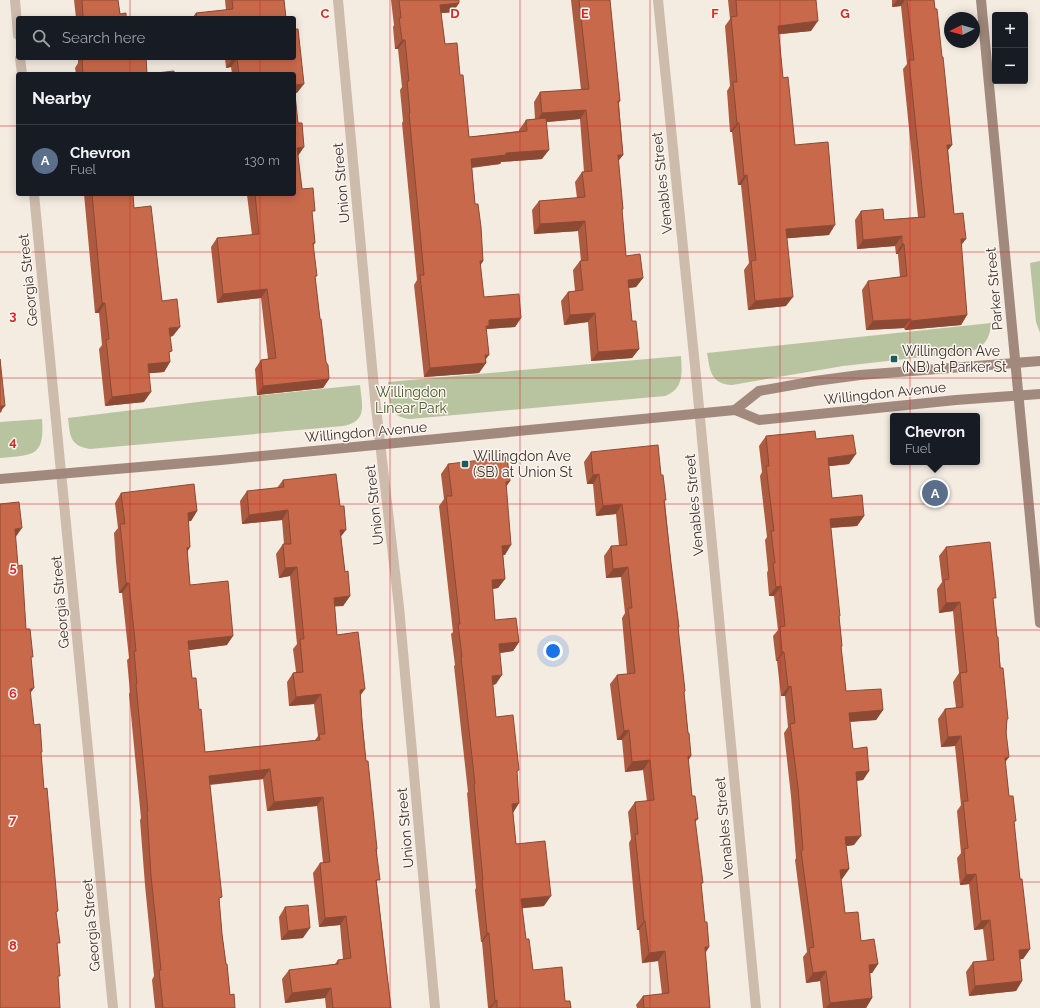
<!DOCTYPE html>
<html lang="en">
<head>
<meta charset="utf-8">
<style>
	body { margin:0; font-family:Raleway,sans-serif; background:#20242c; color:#f1f3f6 }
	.controls { position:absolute; right:12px; top:12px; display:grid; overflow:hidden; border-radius:4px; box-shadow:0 2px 10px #0003 }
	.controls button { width:36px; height:36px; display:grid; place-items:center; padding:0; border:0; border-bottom:1px solid #363941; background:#171b24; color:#f1f3f6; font:20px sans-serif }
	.compass { position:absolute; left:944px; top:12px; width:36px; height:36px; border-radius:50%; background:#171b24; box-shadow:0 2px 10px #0003; rotate:264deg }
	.you { position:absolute; left:553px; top:651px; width:14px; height:14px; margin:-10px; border:3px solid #fff; border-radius:50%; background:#1a73e8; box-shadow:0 0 0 6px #1a73e833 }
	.badge { display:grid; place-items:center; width:26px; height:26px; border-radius:50%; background:#0f766e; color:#fff; font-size:13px; font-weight:700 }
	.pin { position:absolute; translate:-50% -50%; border:2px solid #fff; box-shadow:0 1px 4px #0006 }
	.popup { position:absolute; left:890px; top:413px; width:90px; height:52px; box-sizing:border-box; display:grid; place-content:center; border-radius:4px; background:#171b24; filter:drop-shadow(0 1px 3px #0005); font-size:13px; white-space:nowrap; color:#9ea1a6 }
	.popup b { font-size:15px; color:#f1f3f6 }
	.popup::after { content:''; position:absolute; left:50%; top:100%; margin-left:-8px; border:8px solid transparent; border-top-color:#171b24 }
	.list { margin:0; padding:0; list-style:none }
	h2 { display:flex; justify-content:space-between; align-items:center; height:52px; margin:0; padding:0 16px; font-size:17px }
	h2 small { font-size:13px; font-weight:400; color:#9ea1a6 }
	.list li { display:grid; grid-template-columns:26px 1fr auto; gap:12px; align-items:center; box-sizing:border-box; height:72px; padding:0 16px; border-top:1px solid #363941 }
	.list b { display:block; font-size:15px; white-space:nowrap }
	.list p { margin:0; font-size:13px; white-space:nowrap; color:#9ea1a6 }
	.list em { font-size:13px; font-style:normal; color:#9ea1a6 }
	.icon { flex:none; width:22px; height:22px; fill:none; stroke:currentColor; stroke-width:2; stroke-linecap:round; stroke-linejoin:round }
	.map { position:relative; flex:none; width:1040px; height:1008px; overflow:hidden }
	.search { position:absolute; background:#171b24; box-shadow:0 2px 10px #0003; left:16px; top:16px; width:280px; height:44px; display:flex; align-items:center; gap:10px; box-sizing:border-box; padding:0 14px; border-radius:4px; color:#9ea1a6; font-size:15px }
	.panel { position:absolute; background:#171b24; box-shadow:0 2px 10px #0003; left:16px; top:72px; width:280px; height:124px; border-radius:4px }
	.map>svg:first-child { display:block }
</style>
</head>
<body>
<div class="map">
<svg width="1040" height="1008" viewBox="0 0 1040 1008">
	<rect width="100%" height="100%" fill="#f4ebe1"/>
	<g fill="#b8c4a0">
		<polygon points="1040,261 1040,333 1036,322 1030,263"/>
		<path d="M991,323C990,339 984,348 968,352L843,366L732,385C711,384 710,371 707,353Z"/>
		<path d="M681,356C682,373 684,389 665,396L410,419C388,417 389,400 388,382Z"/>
		<path d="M360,385C362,405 368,421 343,426L90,449C70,446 70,436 68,418L206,401Z"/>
		<path d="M42,419C45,457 33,455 0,458V422Z"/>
	</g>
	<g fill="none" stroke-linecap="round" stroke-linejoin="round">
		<g stroke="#cdbbac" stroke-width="10">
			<polyline points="15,0 18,35"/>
			<polyline points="338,0 375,399 399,607 435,1008"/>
			<polyline points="658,0 696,376 756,1008"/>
			<polyline points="20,58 22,74"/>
			<polyline points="34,194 113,1008"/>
		</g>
		<g stroke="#a18a7d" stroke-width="10">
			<polyline points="981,0 1040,623"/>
			<polyline points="735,410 759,391 815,381 860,375 1040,361"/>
			<polyline points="0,479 221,460 735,410 759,420 956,400 1040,394"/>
		</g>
	</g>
	<g fill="#ac5a40">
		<polygon points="74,0 118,0 120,14 126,18 76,18"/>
		<polygon points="225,0 284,0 286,18 192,18 196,13 226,10"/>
		<polygon points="391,0 459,0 459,3 453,12 441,13 445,44 460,75 469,137 519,131 519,130 526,120 535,119 534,102 540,92 581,90 571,0 610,0 620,101 619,103 623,155 618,161 623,209 622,211 626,256 643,278 636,287 628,288 632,321 639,349 632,358 591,361 588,322 564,325 561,301 568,292 575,291 573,270 580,261 581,261 578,231 534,234 532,210 539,201 577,198 575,182 582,172 584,172 580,119 547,122 542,159 501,162 500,164 472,168 475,204 483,261 480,266 484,297 521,318 515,327 487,329 486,330 486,363 479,373 424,377 414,285 417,280 402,123 403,121 400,90 402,87 398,49 395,49 393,27 394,25"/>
		<polygon points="728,0 816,0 811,31 779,34 783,78 795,145 829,235 787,238 786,306 748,310 744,270 749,263 741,185 738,185 732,132 730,132 727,91 730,86 725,26 730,19"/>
		<polygon points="892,0 934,0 952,145 948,150 954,214 961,245 967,315 961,325 905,330 904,328 866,330 862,290 868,281 900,277 898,254 896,254 895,246 857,249 855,220 861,211 884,220 918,217 903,69 907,64 901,6 892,7"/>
		<polygon points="78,58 146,58 147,74 76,74 75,68 78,63"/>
		<polygon points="225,58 294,58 297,93 295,93 298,156 302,189 312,215 315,243 313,246 315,278 320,319 326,362 329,379 323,388 257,395 255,369 261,360 268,359 261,298 217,303 211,247 217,238 252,235 247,195 237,196 237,194 294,194 294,74 232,74 231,67 226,68"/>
		<polygon points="84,194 133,194 134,208 162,301 173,336 170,337 169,355 170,362 164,372 149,373 144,402 105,406 99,349 102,345 99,313 95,313"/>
		<polygon points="766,436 816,439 849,464 829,466 832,498 864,516 857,526 831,528 842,646 841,647 846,691 883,710 876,720 850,722 853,749 869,771 863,780 857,781 854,845 846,846 849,869 842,879 841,879 845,913 861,941 878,964 872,973 870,973 872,998 866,1008 823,1008 820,981 806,983 803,957 807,952 795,860 796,858 791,796 784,733 788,727 785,696 781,696 777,661 776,661 773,636 778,630 774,596 769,596 767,573 768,570 765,540 767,537 760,476 762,472 759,446"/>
		<polygon points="591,452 661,475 665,502 671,563 679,627 678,629 685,691 684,693 688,733 691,756 688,760 692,796 698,819 695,822 710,1008 637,1008 636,1005 643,996 662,994 658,961 642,963 639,930 637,930 629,843 631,839 628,812 635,802 647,801 643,770 625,772 622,740 617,740 610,684 617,675 627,674 622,618 625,613 621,577 606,578 604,556 611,546 619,546 616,514 596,516 593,484 587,484 584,462"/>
		<polygon points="448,464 510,481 506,486 505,555 503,555 505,579 498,588 492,589 495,620 519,642 513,651 500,653 496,684 493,685 496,717 517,774 519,803 513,812 516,844 544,906 522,908 526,939 533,970 565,1001 571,1008 488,1008 482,942 481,942 475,890 476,888 470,826 467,793 468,792 454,666 455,665 451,634 453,632 439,506 444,499 441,474"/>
		<polygon points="283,480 341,537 345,572 350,596 343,606 334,606 337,635 360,695 366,761 377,849 377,884 391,1008 326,1008 325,998 285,1003 282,979 289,970 335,964 338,960 343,959 340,925 319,927 313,873 320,863 323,863 317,806 267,811 263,779 210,785 222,934 230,995 235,1008 155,1008 152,980 154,976 145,885 140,820 141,818 129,694 130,692 127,660 129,658 122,593 119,593 116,562 114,533 118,528 115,503 121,493 197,511 191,521 188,521 190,547 187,552 190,585 227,645 189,650 192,678 199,710 205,752 315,740 318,736 314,704 289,706 287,682 293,673 296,672 293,649 297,644 290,576 279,578 276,554 283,544 284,544 282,520 242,524 240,501 247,491 277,488"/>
		<polygon points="946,547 993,601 1007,721 1005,763 1009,796 1014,823 1020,879 1030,949 1023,959 1020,959 1022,981 1016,991 969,996 966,972 973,962 987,961 983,929 974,930 969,884 960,885 957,858 961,853 957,811 961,805 955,746 941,747 938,719 945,709 956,708 953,682 959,673 953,611 939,613 937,589 942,582 939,556"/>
		<polygon points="285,907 303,938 281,940 279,917"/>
	</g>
	<g fill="#8c4a34">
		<polygon points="897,0 905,0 901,6 892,7"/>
		<polygon points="459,3 453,12 434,14 440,5"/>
		<polygon points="818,21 811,31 771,35 778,26"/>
		<polygon points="402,40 405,40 398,49 395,49"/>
		<polygon points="233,58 237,58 231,67 226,68"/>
		<polygon points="304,84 297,93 294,93 294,85"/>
		<polygon points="586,110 580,119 535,123 542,113"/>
		<polygon points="737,123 739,123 732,132 730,132"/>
		<polygon points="947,145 952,145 945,154"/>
		<polygon points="304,147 298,156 297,148"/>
		<polygon points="549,150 542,159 501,162 500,164 465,168 471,159 506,153"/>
		<polygon points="618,155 623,155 616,164"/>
		<polygon points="747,175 741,185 738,185 744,176"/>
		<polygon points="238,194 248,194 247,195 237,196"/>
		<polygon points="585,221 578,231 534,234 540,224"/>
		<polygon points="835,225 829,235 779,239 786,229"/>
		<polygon points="902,236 895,246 857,249 863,240"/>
		<polygon points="961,239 966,239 959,248"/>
		<polygon points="902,244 904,244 898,254 896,254"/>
		<polygon points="480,261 483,261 477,270"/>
		<polygon points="643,278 636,287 621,289 628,280"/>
		<polygon points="267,289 261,298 217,303 223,294"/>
		<polygon points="793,297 786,306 748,310 755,301"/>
		<polygon points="102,303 105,303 99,313 95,313"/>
		<polygon points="595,313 588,322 564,325 570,315"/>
		<polygon points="967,315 961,325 905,330 911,321"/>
		<polygon points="521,318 515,327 487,329 483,335 489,320"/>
		<polygon points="911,319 904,328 866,330 873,321"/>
		<polygon points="180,327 173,336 163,337 169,328"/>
		<polygon points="639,349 632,358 591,361 598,352"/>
		<polygon points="485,355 489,355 483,363 486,363 479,373 424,377 430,368"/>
		<polygon points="170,362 164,372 141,374 148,364"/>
		<polygon points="329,379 323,388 257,395 263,386"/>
		<polygon points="151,392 144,402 105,406 112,397"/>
		<polygon points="1,406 5,406 0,412"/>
		<polygon points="856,454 849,464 822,467 828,458"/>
		<polygon points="599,474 593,484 587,484 593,475"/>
		<polygon points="510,481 503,491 506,482"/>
		<polygon points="622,504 616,514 596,516 603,506"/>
		<polygon points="288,510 282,520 242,524 249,515"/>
		<polygon points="197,511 191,521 181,522 188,513"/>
		<polygon points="864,516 857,526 824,528 830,519"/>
		<polygon points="22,528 15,538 15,529"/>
		<polygon points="340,530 346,530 339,539"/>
		<polygon points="511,545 505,555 495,556 502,546"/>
		<polygon points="190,547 184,557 187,548"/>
		<polygon points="297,567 290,576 279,578 285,568"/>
		<polygon points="628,567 621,577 606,578 613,569"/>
		<polygon points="505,579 498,588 485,590 492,580"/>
		<polygon points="126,583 129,583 122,593 119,593"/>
		<polygon points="781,586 774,596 769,596 776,587"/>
		<polygon points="350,596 343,606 327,607 334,598"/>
		<polygon points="960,602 953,611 939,613 946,603"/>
		<polygon points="233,636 227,645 182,651 188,641"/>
		<polygon points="519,642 513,651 492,654 499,644"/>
		<polygon points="782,652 784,652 777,661 776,661"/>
		<polygon points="502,675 496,684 485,686 492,676"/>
		<polygon points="791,686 785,696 781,696 788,687"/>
		<polygon points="34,688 27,698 30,689"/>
		<polygon points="365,689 358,699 360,690"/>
		<polygon points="321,694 314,704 289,706 296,697"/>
		<polygon points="883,710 876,720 843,722 849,713"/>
		<polygon points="629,730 622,740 617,740 624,731"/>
		<polygon points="961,736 955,746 941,747 948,737"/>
		<polygon points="688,756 691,756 685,766"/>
		<polygon points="1009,757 1002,767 1005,758"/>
		<polygon points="650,760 643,770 625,772 632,762"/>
		<polygon points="270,769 263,779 203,785 209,776"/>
		<polygon points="869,771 863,780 850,781 856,772"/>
		<polygon points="323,797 317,806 267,811 274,802"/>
		<polygon points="519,803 513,813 512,804"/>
		<polygon points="861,836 854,845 839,847 845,837"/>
		<polygon points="849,869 842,879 834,880 840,870"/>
		<polygon points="976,874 969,884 960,885 966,875"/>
		<polygon points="551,896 544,906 515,909 521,899"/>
		<polygon points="346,916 340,925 319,927 325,918"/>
		<polygon points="990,920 983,929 974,930 981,921"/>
		<polygon points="644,921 645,921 639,930 637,930"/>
		<polygon points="310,928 303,938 281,940 288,931"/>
		<polygon points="487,933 489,933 482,942 481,942"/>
		<polygon points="705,947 709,947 703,957"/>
		<polygon points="1030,949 1023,959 1012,960 1019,950"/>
		<polygon points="665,951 658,961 642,963 649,953"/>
		<polygon points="878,964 872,973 862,974 869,965"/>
		<polygon points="826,971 820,981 806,983 813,973"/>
		<polygon points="1022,981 1016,991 969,996 975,986"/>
		<polygon points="331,988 325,998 285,1003 292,993"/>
		<polygon points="872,998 866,1008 826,1008 830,1003"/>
		<polygon points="497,1000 491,1008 489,1008 495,1001"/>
	</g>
	<g fill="#c8694b" stroke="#8c4a34">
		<polygon points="82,0 118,0 120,14 126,13 126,18 81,18 81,17 83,17"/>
		<polygon points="232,0 284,0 286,18 197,18 196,13 233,9"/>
		<polygon points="399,0 459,0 459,3 440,5 445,44 457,43 460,75 463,75 469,137 527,131 526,120 546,118 549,150 506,153 506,155 471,159 475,204 478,204 481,227 483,261 480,261 484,297 519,294 521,318 489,320 489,326 486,326 489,355 485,355 486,363 430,368 420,275 424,275 409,113 410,113 407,81 409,81 405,40 402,40 399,18 401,18"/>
		<polygon points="579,0 610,0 620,101 618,101 623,155 618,155 623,209 622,209 626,256 640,254 643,278 628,280 632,321 636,321 639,349 598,352 595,313 570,315 568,292 583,290 580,261 588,260 585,221 540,224 539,201 585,197 582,172 592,171 586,110 542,113 540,92 589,89"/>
		<polygon points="736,0 816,0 818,21 778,26 783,78 788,77 795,145 828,142 835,225 786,229 793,297 755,301 751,261 756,260 747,175 744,176 739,123 737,123 733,82 737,82 731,17 737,16"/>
		<polygon points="907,0 934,0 935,9 937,9 942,57 943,57 952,145 947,145 954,214 963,213 966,239 961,239 967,315 911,321 911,319 873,321 868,281 907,276 904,244 902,244 902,236 863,240 861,211 883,209 884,220 925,217 909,60 914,60"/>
		<polygon points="294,29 298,29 304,84 294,85 298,123 302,123 304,147 297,148 302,189 313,188 315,211 312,211 315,243 313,243 317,276 315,276 320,319 321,319 326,362 328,365 329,379 263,386 261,360 276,358 267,289 223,294 217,238 259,234 255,194 294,194 294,74 239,74 237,58 233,58 294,58"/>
		<polygon points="82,58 146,58 147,74 83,74"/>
		<polygon points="174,71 174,74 148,74"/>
		<polygon points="92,194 133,194 134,208 151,206 162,301 177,299 180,327 169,328 172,351 169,352 170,362 148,364 151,392 112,397 106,340 109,339 105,303 102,303"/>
		<polygon points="0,359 5,406 1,406 1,412 0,412"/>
		<polygon points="815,431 816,439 853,435 856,454 828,458 832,498 862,495 864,516 830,519 840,616 839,616 842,646 841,646 846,691 881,689 883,710 849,713 853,749 867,747 869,771 856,772 861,836 845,837 849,869 840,870 845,913 858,912 861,941 874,939 878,964 869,965 872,998 830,1003 826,971 813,973 809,948 814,947 801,851 803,850 798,787 790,724 795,723 791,686 788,687 784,652 782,652 780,627 785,626 781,586 776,587 773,563 775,563 771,531 774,531 766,466 769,466 766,436"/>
		<polygon points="658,445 661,475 663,475 666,500 664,500 671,563 679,627 678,627 685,691 684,692 688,733 689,733 691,756 688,756 692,796 695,796 698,819 695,819 703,883 701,883 705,922 707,922 709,947 705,947 710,1008 644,1008 643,996 669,993 665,951 649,953 645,921 644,921 635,834 638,834 635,802 654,800 650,760 632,762 629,730 624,731 617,675 635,673 628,608 632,608 628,567 613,569 611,546 627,545 622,504 603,506 599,474 593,475 591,452"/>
		<polygon points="507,457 510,481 506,482 511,545 502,546 505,579 492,580 495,620 516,618 519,642 499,644 502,675 492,676 496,717 513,715 519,770 517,771 519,803 512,804 516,844 545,841 551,896 521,899 526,939 529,939 533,970 562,967 565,1001 570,1001 571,1008 497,1008 497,1000 495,1001 489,933 487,933 482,880 483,880 477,817 474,784 475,784 461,657 462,657 458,624 460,624 446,496 452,496 448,464"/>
		<polygon points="336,474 340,506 344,506 346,530 340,530 345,572 348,571 350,596 334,598 337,635 358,632 365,689 360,690 362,722 366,761 368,761 377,849 376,849 380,880 376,880 391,1008 333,1008 331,988 292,993 289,970 338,964 338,960 351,958 346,916 325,918 320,863 330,862 323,797 274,802 270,769 209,776 222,897 219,898 222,934 226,964 227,964 230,995 234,994 235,1008 163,1008 159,970 161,970 151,876 147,811 148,811 136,684 137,684 134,651 136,651 129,583 126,583 123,552 120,524 125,524 121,493 194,484 197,511 188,513 190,547 187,548 190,585 228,581 233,636 188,641 192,678 196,678 199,710 201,709 205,752 320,740 319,734 325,734 321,694 296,697 293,673 303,672 300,639 304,639 297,567 285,568 283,544 291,544 288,510 249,515 247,491 284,487 283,480"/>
		<polygon points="19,502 22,528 15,529 18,566 22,565 26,629 30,629 33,657 31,657 34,688 30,689 34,725 40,724 42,752 41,752 44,789 47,788 58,911 56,912 60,943 57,943 60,976 58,976 60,1008 0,1008 0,504"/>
		<polygon points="990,542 996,598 993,598 997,637 998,637 1000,668 1003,668 1008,719 1007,719 1006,732 1009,757 1005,758 1009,796 1013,796 1016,821 1014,821 1020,879 1022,879 1030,949 1019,950 1022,981 975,986 973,962 994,960 990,920 981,921 976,874 966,875 964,849 968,848 963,801 968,801 961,736 948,737 945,709 963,707 960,673 967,672 960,602 946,603 944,580 949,579 946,547"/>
		<polygon points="308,905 310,928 288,931 285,907"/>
	</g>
	<path fill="none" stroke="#d62828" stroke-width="1" stroke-opacity="0.55" d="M130,0V18M260,0V18M390,0V1008M520,0V1008M650,0V1008M780,0V1008M910,0V1008M130,58V74M260,58V74M0,126H18M294,126H1040M130,194V1008M260,194V1008M0,252H1040M0,378H1040M0,504H1040M0,630H1040M0,756H1040M0,882H1040"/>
	<g fill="#1f5a5e" stroke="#fbf5ee" stroke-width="1.5">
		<rect x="890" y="355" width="8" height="8" rx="2"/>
		<rect x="461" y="460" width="8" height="8" rx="2"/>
	</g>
	<g text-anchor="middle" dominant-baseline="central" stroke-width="3" stroke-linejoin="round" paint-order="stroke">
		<g font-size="14" fill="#3b302b" stroke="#fbf5ee">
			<text transform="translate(341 183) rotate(-95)">Union Street</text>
			<text transform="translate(662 183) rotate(-96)">Venables Street</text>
			<text transform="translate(28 280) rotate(-96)">Georgia Street</text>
			<text transform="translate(994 289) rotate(-95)">Parker Street</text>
			<text transform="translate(885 393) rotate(-6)">Willingdon Avenue</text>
			<text transform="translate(366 432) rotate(-5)">Willingdon Avenue</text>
			<text transform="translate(374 505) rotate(-96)">Union Street</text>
			<text transform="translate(694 505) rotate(-95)">Venables Street</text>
			<text transform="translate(60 602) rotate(-95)">Georgia Street</text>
			<text transform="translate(405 828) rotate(-95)">Union Street</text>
			<text transform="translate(724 828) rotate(-95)">Venables Street</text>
			<text transform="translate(91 925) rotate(-95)">Georgia Street</text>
		</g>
		<g font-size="14" fill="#3b302b" stroke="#fbf5ee" text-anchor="start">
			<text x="902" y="351">Willingdon Ave<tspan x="902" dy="16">(NB) at Parker St</tspan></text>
			<text x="473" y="456">Willingdon Ave<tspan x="473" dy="16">(SB) at Union St</tspan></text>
		</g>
		<g font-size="14" fill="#4a5a2e" stroke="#fbf5ee">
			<text x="411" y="392">Willingdon<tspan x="411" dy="16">Linear Park</tspan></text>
		</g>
	</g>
	<g font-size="13" text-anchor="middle" font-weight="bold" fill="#d62828" stroke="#fbf5ee" stroke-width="3" stroke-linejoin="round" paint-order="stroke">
		<text x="325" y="18">C</text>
		<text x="455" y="18">D</text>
		<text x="585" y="18">E</text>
		<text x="715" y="18">F</text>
		<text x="845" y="18">G</text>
		<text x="13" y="320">3</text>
		<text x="13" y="446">4</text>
		<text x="13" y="572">5</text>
		<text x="13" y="698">6</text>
		<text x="13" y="824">7</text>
		<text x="13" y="950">8</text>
	</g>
</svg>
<div class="controls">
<button>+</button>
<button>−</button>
</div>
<svg class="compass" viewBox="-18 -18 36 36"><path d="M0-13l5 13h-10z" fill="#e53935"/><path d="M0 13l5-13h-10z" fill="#9ea1a6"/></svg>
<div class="you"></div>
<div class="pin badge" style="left:935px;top:493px;background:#5c6f8a">A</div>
<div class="popup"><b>Chevron</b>Fuel</div>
<div class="search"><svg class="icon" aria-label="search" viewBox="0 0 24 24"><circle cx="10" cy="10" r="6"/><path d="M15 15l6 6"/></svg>Search here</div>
<section class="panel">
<h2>Nearby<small></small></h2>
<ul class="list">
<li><span class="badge" style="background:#5c6f8a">A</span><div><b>Chevron</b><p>Fuel</p></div><em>130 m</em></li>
</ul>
</section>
</div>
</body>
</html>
